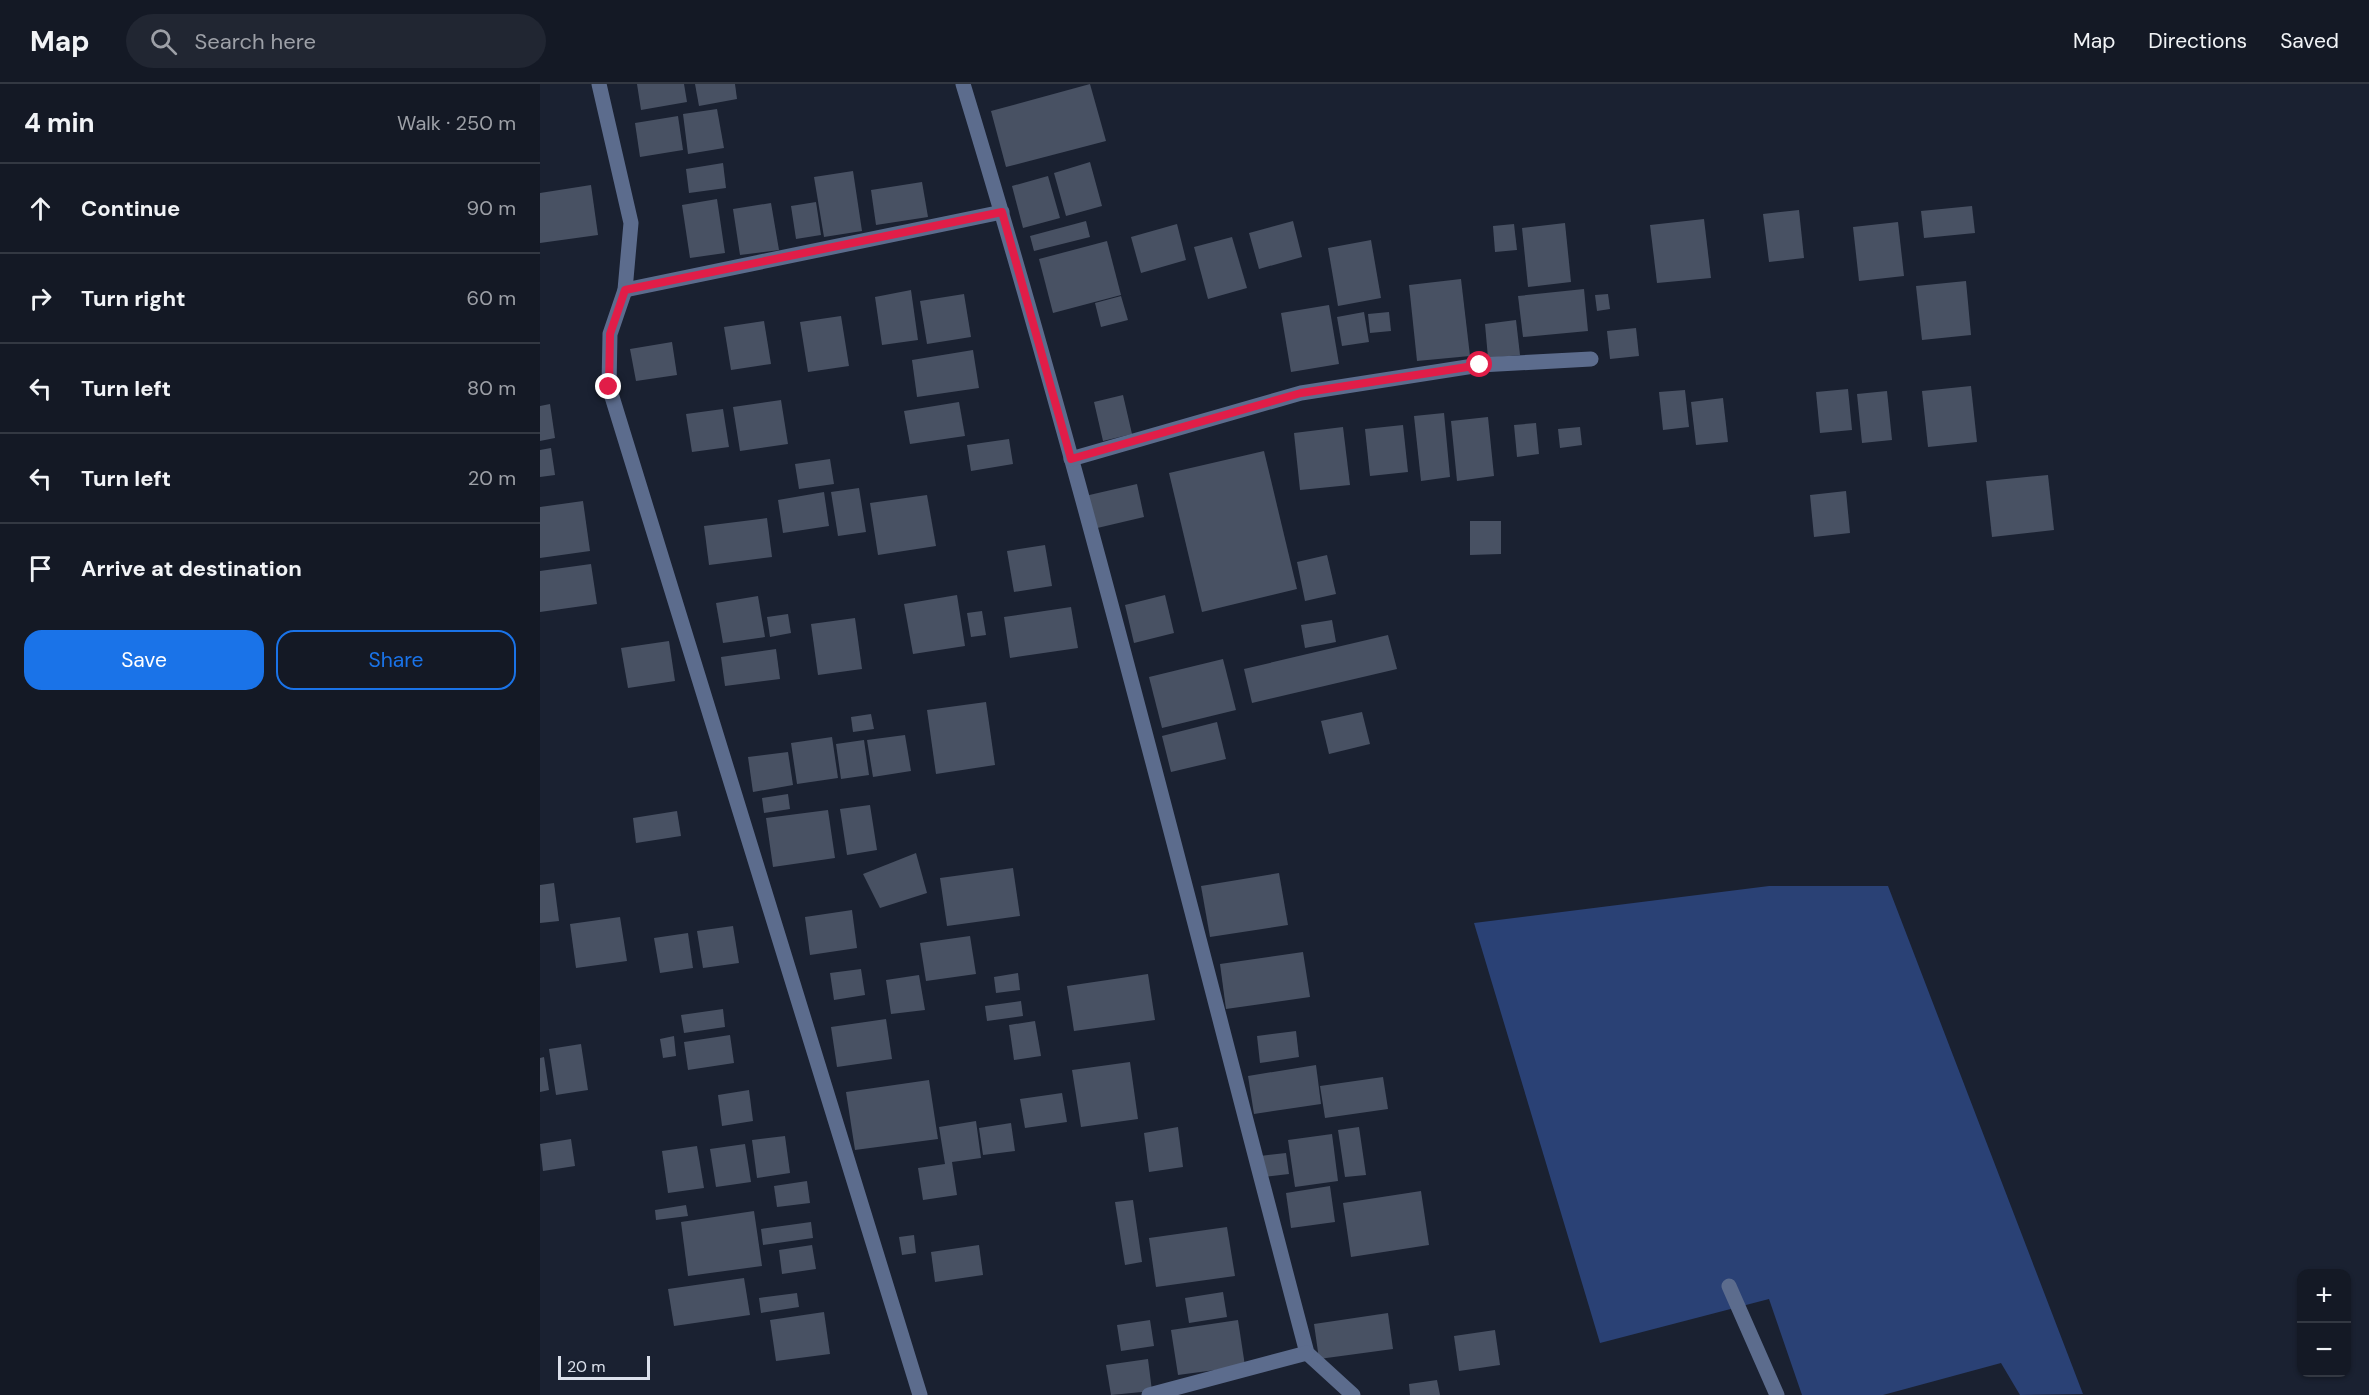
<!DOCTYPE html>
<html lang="en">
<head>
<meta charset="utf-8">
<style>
	body { margin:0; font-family:"DM Sans",sans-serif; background:#212632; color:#f1f3f6 }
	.controls { position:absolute; right:18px; bottom:18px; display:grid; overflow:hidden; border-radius:12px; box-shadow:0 2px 4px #0004 }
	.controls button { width:54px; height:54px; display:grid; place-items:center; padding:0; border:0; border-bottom:2px solid #333842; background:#141925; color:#f1f3f6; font:30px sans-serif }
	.scale { position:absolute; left:18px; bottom:15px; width:92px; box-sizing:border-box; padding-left:6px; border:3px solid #dce1ec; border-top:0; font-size:16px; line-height:21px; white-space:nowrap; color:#dce1ec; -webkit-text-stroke:4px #1a2131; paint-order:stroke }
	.stop { position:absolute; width:18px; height:18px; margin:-14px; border:4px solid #e11d48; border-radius:50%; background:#fff }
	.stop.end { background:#e11d48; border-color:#fff; box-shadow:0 2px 6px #0008 }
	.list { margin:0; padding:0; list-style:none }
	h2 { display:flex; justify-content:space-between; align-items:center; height:78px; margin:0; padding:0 24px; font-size:26px }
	h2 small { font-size:20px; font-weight:400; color:#9da0a7 }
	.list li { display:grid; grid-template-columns:39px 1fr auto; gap:18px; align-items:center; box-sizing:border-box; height:90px; padding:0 24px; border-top:2px solid #333842 }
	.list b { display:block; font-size:22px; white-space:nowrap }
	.list em { font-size:20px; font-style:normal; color:#9da0a7 }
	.actions { display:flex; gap:12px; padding:18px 24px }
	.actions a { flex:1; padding:14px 0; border:2px solid #1a73e8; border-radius:18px; text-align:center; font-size:21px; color:#1a73e8 }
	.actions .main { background:#1a73e8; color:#fff }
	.icon { flex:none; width:33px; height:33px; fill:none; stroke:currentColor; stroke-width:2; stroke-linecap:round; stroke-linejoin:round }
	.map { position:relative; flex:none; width:1829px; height:1311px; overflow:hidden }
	header { display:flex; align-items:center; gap:36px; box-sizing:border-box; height:84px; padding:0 30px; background:#141925; border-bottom:2px solid #333842 }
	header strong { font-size:28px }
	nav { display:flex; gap:33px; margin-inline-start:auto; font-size:21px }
	.search { width:420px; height:54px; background:#212632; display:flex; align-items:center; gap:15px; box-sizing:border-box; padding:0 21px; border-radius:33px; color:#9da0a7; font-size:22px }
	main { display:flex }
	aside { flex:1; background:#141925 }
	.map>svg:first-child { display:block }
</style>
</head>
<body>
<header>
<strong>Map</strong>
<div class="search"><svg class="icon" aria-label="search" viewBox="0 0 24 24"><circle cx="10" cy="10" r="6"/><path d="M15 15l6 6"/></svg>Search here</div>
<nav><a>Map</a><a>Directions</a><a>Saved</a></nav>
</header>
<main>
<aside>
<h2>4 min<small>Walk · 250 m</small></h2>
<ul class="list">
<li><svg class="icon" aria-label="ahead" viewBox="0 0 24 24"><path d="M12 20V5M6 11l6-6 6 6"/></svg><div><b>Continue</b></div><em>90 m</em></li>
<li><svg class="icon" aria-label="right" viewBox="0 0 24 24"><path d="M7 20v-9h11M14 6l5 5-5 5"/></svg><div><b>Turn right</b></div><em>60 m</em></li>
<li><svg class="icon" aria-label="left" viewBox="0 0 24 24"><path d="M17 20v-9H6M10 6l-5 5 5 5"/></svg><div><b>Turn left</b></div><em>80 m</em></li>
<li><svg class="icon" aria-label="left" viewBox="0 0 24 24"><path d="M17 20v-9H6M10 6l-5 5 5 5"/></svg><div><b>Turn left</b></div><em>20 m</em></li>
<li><svg class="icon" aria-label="arrive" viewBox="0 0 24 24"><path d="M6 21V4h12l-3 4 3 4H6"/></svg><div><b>Arrive at destination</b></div></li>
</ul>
<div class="actions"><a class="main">Save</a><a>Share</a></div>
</aside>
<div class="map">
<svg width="1829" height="1311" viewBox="0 0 1829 1311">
	<rect width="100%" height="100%" fill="#1a2131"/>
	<polygon fill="#2a4175" points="1229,802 1348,802 1543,1310 1480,1311 1461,1279 1343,1311 1262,1311 1229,1215 1060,1259 934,839"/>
	<g fill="#485163">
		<polygon points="97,0 144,0 147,18 101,26"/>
		<polygon points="155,0 195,0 197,15 159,22"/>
		<polygon points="550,0 566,57 466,83 451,27"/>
		<polygon points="177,25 184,64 148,70 143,30"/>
		<polygon points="138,32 143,66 100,73 95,39"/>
		<polygon points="550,78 562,122 526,132 514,89"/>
		<polygon points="183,79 186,104 149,109 146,85"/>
		<polygon points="313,87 322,147 284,153 274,93"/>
		<polygon points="508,92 520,134 483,144 472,102"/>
		<polygon points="382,98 388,133 336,141 331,106"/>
		<polygon points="51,101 58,151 0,159 0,109"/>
		<polygon points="177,115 185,169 150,174 142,121"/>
		<polygon points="276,118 281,151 256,155 251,122"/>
		<polygon points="231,119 239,166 200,171 193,125"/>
		<polygon points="1432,122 1435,149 1384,154 1381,127"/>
		<polygon points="1259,126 1264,174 1229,178 1223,130"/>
		<polygon points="1164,135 1171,194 1117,199 1110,141"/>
		<polygon points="546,137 550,153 494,167 490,152"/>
		<polygon points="753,137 762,173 719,185 709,149"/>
		<polygon points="1358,138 1364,192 1319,197 1313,143"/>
		<polygon points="1025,139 1031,198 988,203 982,144"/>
		<polygon points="637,140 646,176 601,189 591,153"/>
		<polygon points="974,140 977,166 955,168 953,142"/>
		<polygon points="692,153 707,204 668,215 654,163"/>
		<polygon points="831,156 841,214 798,222 788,164"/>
		<polygon points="567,157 581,211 513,229 499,175"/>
		<polygon points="921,195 930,272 877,277 869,201"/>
		<polygon points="1426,197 1431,251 1382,256 1376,202"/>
		<polygon points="1044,205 1048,247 983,253 978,212"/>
		<polygon points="371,206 378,256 342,261 335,213"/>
		<polygon points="424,210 431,253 387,260 380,217"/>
		<polygon points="1068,210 1070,225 1057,227 1055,211"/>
		<polygon points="581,212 588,236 561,243 555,219"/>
		<polygon points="789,221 799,280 751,288 741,229"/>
		<polygon points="824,228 829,258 802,262 797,233"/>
		<polygon points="849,228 851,247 830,249 828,230"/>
		<polygon points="301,232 309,282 268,288 260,238"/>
		<polygon points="976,236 980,271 948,274 945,240"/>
		<polygon points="224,237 231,280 191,286 184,243"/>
		<polygon points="1096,244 1099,272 1070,275 1067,247"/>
		<polygon points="132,258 137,291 96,297 90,265"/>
		<polygon points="433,266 439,304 377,313 372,276"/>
		<polygon points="1431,302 1437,358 1388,363 1382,307"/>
		<polygon points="1308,305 1312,346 1280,349 1276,308"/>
		<polygon points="1145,306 1149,343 1123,346 1119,308"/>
		<polygon points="1347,307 1352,356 1322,359 1317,310"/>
		<polygon points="583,311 592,350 563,357 554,318"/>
		<polygon points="1183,314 1188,358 1156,361 1151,318"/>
		<polygon points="241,316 248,360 200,367 193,323"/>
		<polygon points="419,318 425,352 370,360 364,327"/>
		<polygon points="10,320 15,354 0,357 0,322"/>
		<polygon points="183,325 189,363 152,368 146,330"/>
		<polygon points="904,329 910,393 881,397 874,332"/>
		<polygon points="948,333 954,392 917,397 911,337"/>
		<polygon points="996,339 999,370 977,373 974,341"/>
		<polygon points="863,341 868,388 830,392 825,345"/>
		<polygon points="803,343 810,401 760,406 754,349"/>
		<polygon points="1040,343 1042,361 1020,364 1018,345"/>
		<polygon points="469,355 473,380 431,387 427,361"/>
		<polygon points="11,364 15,391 0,393 0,366"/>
		<polygon points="724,367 757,505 662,528 629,389"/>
		<polygon points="290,375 294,400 259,405 255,380"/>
		<polygon points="1508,391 1514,446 1452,453 1446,397"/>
		<polygon points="597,400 604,433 553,445 545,412"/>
		<polygon points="319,404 326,448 298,452 291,408"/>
		<polygon points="1306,407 1310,449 1274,453 1270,411"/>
		<polygon points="284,408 289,442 243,449 238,416"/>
		<polygon points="387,411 396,462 338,471 330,419"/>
		<polygon points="43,417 50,467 0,474 0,423"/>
		<polygon points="227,434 232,473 169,481 164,442"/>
		<polygon points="930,437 961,437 961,470 930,471"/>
		<polygon points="505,461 512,502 474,508 467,467"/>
		<polygon points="787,471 796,510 765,517 757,478"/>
		<polygon points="51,480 57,520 0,528 0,487"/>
		<polygon points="417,511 425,562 373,570 364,520"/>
		<polygon points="625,511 634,549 594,559 585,521"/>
		<polygon points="218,512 225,553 183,559 176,519"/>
		<polygon points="531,523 538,564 470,574 464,533"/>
		<polygon points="442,527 446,551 431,553 427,529"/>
		<polygon points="248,530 251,549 230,553 227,533"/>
		<polygon points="315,534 322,585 278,591 271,540"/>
		<polygon points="792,536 796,558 765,564 761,541"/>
		<polygon points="848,551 857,585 712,619 704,585"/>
		<polygon points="129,557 135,597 88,604 81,564"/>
		<polygon points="236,565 240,595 185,602 181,573"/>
		<polygon points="683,575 696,626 622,644 609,593"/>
		<polygon points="446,618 455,681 396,690 387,626"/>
		<polygon points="822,628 830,660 789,670 781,637"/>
		<polygon points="331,630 334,645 313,648 311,633"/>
		<polygon points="677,638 686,675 631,688 622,652"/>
		<polygon points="365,651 371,687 333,693 327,656"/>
		<polygon points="292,653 298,694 257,700 251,659"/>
		<polygon points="324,656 329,691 301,695 296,660"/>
		<polygon points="248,668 253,701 213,708 208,673"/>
		<polygon points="248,710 250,725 224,729 222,714"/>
		<polygon points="330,721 337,766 307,771 300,725"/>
		<polygon points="288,726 295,774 233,783 226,734"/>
		<polygon points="137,727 141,752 96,759 93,734"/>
		<polygon points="376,769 387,809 340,824 323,790"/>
		<polygon points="473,784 480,832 407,842 400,794"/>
		<polygon points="739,789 748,841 670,853 661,802"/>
		<polygon points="14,799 19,837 0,839 0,801"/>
		<polygon points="312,826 317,864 270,871 265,833"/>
		<polygon points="80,833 87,877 36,884 30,840"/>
		<polygon points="193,842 199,879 163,884 157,847"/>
		<polygon points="148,849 153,884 120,889 114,854"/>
		<polygon points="430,852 436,890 386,897 380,859"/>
		<polygon points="763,868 770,913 686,925 680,880"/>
		<polygon points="321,885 325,911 294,916 290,889"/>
		<polygon points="478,889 480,906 456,909 454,893"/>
		<polygon points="608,890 615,936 534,947 527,902"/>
		<polygon points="379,891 385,926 351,930 346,896"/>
		<polygon points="481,917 483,932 447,937 445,922"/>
		<polygon points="183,925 185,943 144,949 141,931"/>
		<polygon points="346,935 352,975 297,983 291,943"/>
		<polygon points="495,937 501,972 474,976 469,941"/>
		<polygon points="756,947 759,973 720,979 717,952"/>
		<polygon points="190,951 194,979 148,986 144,958"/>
		<polygon points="134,952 136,972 123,974 120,955"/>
		<polygon points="41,960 48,1006 16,1011 9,965"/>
		<polygon points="4,973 9,1006 0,1008 0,974"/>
		<polygon points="590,978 598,1035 541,1043 532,986"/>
		<polygon points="776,981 781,1020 714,1030 708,992"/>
		<polygon points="843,993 848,1025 785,1034 780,1002"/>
		<polygon points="389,996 398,1055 315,1066 306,1008"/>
		<polygon points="209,1006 213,1037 182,1042 178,1011"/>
		<polygon points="522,1009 527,1038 485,1044 480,1015"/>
		<polygon points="436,1037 441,1074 412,1078 417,1111 383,1116 378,1084 405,1080 399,1043"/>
		<polygon points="471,1039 475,1067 443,1071 439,1044"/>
		<polygon points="638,1043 643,1083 609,1088 604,1049"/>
		<polygon points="819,1043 826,1091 805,1093 798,1046"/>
		<polygon points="792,1050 798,1097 755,1103 748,1056"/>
		<polygon points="245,1052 250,1089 217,1094 212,1056"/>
		<polygon points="31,1055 35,1082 3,1087 0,1060"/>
		<polygon points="205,1060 211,1098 176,1103 170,1065"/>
		<polygon points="157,1062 164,1104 128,1109 122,1067"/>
		<polygon points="746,1069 749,1090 723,1093 720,1072"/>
		<polygon points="267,1097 270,1119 237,1123 234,1102"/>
		<polygon points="790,1102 795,1138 751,1144 746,1109"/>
		<polygon points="881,1107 889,1161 811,1173 803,1119"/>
		<polygon points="593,1116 602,1178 585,1181 575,1118"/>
		<polygon points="146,1121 148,1132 116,1136 115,1126"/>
		<polygon points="214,1127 222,1182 148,1192 141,1138"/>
		<polygon points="271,1138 273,1154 223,1161 221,1145"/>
		<polygon points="687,1143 695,1192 616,1203 609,1154"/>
		<polygon points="374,1151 376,1169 362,1171 359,1153"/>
		<polygon points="272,1161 276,1185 242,1190 239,1166"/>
		<polygon points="439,1161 443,1191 395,1198 391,1168"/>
		<polygon points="204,1194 210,1231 134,1242 128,1205"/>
		<polygon points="683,1208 687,1233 649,1239 645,1214"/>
		<polygon points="257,1209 259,1223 221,1229 219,1214"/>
		<polygon points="284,1228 290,1270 236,1277 230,1236"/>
		<polygon points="848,1229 853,1265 779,1275 774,1240"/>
		<polygon points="610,1236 614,1262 581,1267 577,1241"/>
		<polygon points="698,1236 705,1282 638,1291 631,1246"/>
		<polygon points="955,1246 960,1281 919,1287 914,1252"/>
		<polygon points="608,1275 612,1307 571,1311 566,1281"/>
		<polygon points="897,1296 900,1311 870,1311 869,1300"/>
	</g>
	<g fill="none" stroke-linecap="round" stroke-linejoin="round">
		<g stroke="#5c6c8d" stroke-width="15">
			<polyline points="59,0 91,139 85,206 70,250 69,303 380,1311"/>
			<path d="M423,0C551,419 655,846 767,1269L813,1311"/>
			<polyline points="85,206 462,128"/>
			<polyline points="531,375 761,309 940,281 1051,275"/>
			<polyline points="1189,1202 1237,1311"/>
			<polyline points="609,1311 767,1269"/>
		</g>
	</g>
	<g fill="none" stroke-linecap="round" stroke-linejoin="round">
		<polyline stroke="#e11d48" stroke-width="8" points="69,303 70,250 85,206 462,128 531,375 761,309 940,281"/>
	</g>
</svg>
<div class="controls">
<button>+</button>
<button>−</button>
</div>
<div class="scale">20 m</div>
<div class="stop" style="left:940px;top:281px"></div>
<div class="stop end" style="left:69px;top:303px"></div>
</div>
</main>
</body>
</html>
